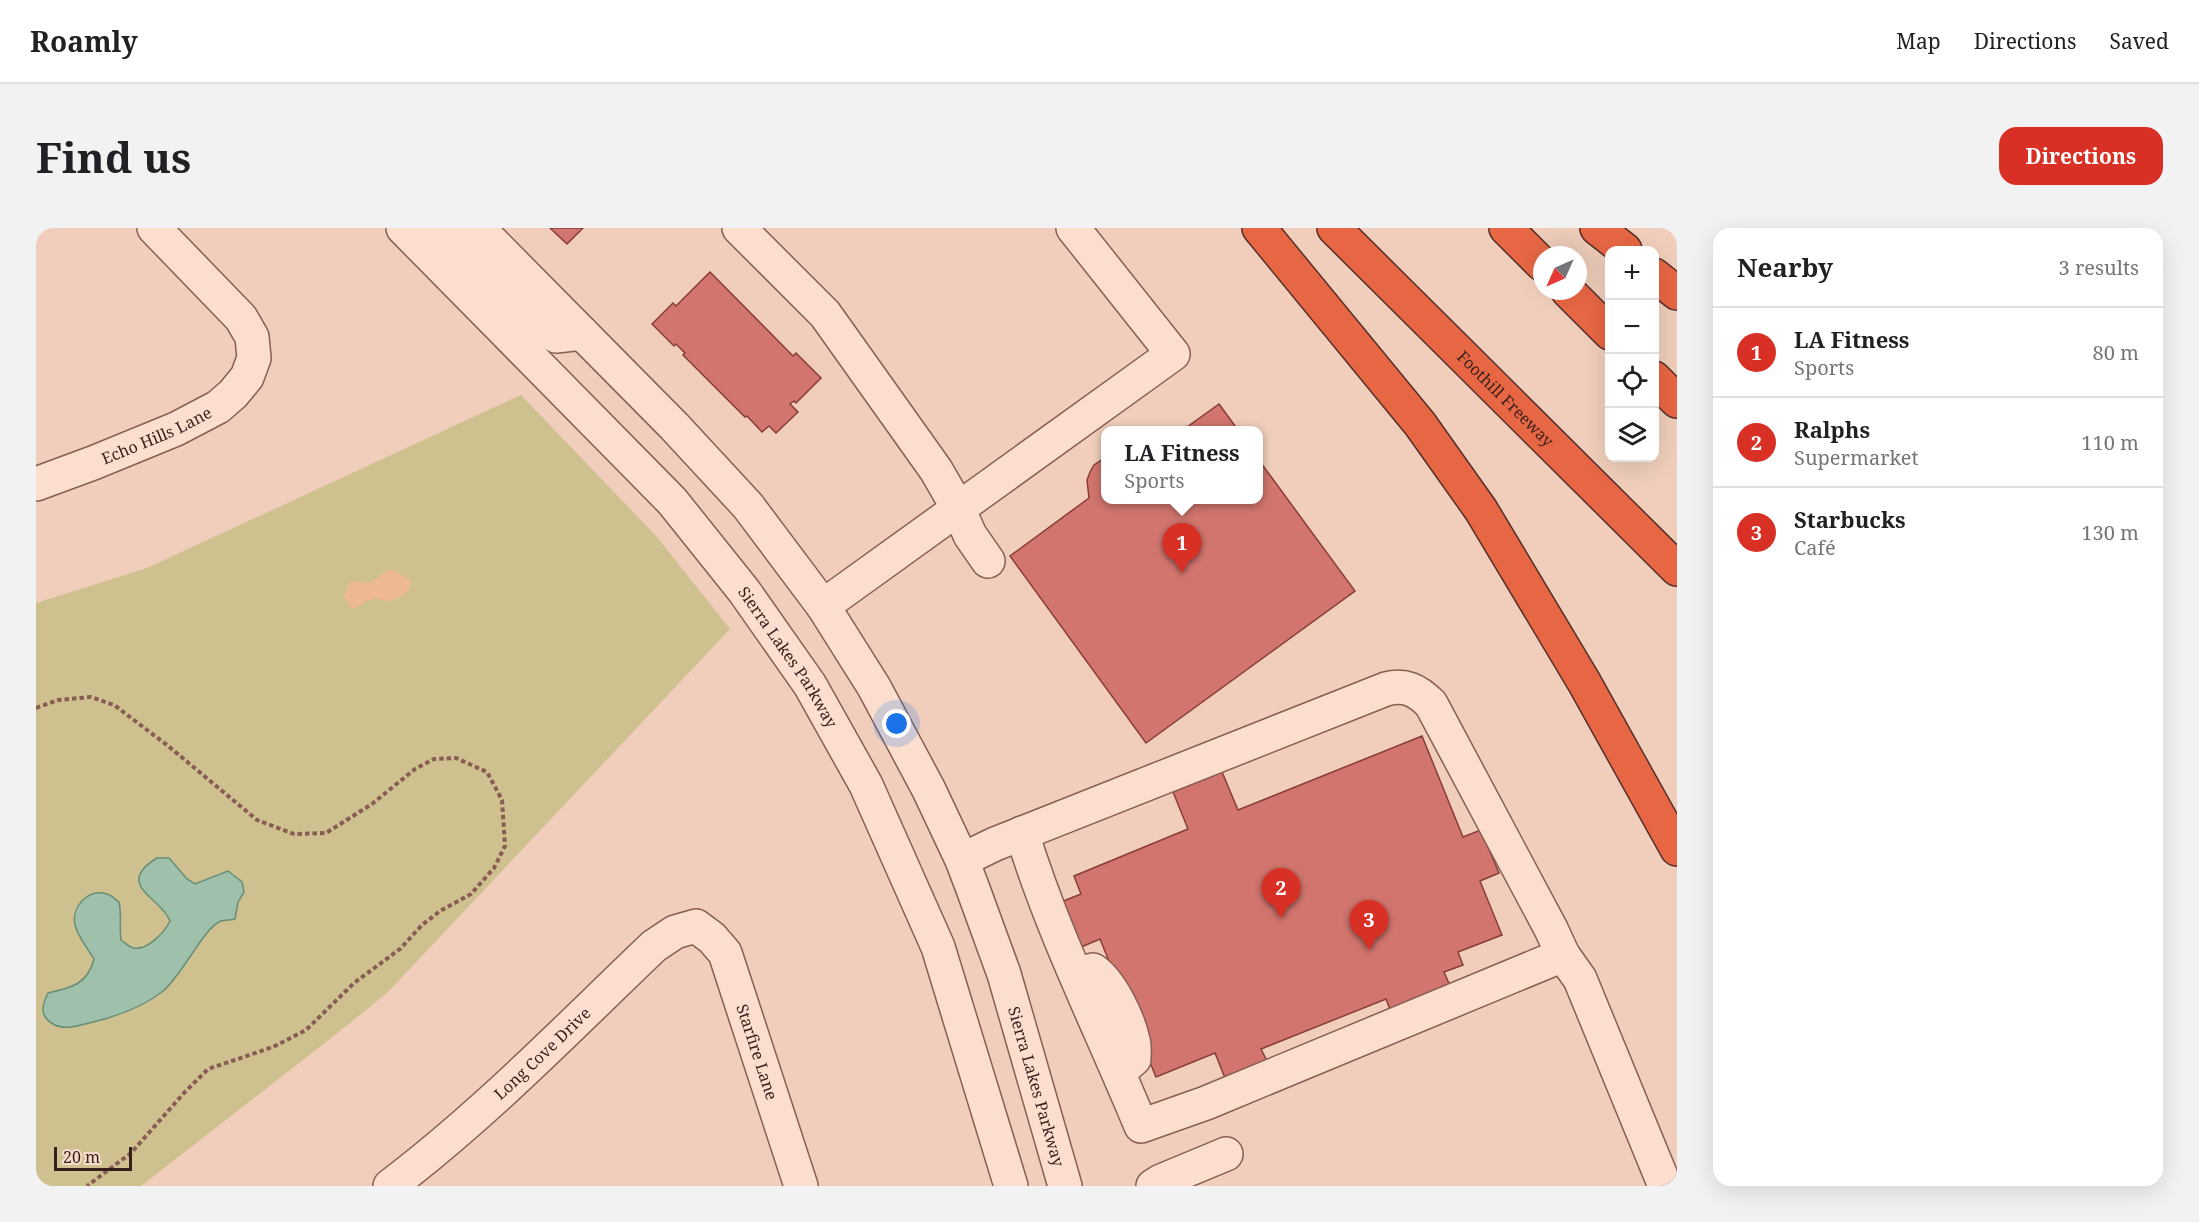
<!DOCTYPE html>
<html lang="en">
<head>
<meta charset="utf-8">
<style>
	body { margin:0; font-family:"Noto Serif",serif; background:#f2f2f2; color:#202124 }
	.controls { position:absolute; right:18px; top:18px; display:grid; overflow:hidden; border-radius:12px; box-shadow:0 6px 24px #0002 }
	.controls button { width:54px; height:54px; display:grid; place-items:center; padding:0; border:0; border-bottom:2px solid #e0e0e0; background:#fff; color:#202124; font:30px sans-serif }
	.compass { position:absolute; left:1497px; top:18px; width:54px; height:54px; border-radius:50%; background:#fff; box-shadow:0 6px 24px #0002; rotate:225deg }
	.scale { position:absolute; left:18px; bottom:15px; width:78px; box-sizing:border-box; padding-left:6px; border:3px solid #361e1a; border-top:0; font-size:16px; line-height:21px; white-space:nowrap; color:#361e1a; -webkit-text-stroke:4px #f7dbcb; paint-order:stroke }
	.you { position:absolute; left:861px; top:496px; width:21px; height:21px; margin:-15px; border:4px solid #fff; border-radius:50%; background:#1a73e8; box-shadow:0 0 0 9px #1a73e833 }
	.badge { display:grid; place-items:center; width:39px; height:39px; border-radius:50%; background:#d93025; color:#fff; font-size:20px; font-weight:700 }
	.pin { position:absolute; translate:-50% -50px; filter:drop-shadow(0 2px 3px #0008) }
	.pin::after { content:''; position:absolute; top:32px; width:21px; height:18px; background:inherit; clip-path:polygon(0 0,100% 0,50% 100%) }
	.popup { position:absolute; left:1065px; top:198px; width:162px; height:78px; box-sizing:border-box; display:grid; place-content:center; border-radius:12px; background:#fff; filter:drop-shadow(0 2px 4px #0005); font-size:20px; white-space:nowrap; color:#757577 }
	.popup b { font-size:22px; color:#202124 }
	.popup::after { content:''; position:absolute; left:50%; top:100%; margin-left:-12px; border:12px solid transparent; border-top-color:#fff }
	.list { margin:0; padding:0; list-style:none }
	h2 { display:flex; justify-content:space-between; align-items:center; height:78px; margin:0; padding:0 24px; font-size:26px }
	h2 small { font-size:20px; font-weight:400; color:#757577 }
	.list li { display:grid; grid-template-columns:39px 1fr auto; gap:18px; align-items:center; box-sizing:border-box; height:90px; padding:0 24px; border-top:2px solid #e0e0e0 }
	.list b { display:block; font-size:22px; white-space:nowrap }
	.list p { margin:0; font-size:20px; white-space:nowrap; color:#757577 }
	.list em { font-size:20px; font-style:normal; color:#757577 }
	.icon { flex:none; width:33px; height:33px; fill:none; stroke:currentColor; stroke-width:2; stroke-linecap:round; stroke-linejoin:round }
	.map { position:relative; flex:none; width:1641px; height:958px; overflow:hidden; border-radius:18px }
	header { display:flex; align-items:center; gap:36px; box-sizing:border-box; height:84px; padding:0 30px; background:#fff; border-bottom:2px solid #e0e0e0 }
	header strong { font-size:28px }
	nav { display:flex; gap:33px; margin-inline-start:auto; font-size:21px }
	.intro { display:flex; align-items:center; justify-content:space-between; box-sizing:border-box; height:144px; padding:0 36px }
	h1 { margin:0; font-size:42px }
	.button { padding:15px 27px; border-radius:18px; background:#d93025; color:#fff; font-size:21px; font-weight:700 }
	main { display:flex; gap:36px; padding:0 36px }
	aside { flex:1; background:#fff; border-radius:18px; box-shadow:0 6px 24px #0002 }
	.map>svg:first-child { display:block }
</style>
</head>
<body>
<header>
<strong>Roamly</strong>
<nav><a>Map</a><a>Directions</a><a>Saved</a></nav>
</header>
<div class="intro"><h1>Find us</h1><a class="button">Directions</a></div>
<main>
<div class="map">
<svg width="1641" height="958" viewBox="0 0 1641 958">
	<rect width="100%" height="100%" fill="#f0cebb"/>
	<polygon fill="#cfc08f" points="485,167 621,309 694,401 351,765 294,811 105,958 0,958 0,375 111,340"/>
	<path fill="#efb895" d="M353,342L359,343L375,353C375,365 363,371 351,373C347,373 342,370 337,371C328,372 325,381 315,380L308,368L314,354C321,351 327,357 335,354C341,351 346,345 353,342Z"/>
	<path fill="#9fc1ac" stroke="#678e77" stroke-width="1.5" d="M121,630H133L151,651L159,656L192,643L206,654L208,664L202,674L199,691C195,692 189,692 185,693C168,699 146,748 127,763C107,779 82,788 57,794C44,797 29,803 17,796C3,788 6,777 12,765C35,760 52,756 58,731C52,721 42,709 39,697C35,679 52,660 71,666C75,667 79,671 83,674C86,687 83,698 85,712C88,714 93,719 97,720C111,723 128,705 134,693C126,670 77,657 121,630Z"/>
	<g fill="#d1756e" stroke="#893d38" stroke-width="1.5">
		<polygon points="514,0 547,0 531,16"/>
		<polygon points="674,44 757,128 760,125 785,150 760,175 758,173 754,176 762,184 740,205 733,198 726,204 711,188 709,189 647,127 649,125 640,116 638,118 616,96 637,75 640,78"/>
		<polygon points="1183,176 1202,202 1147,202"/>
		<polygon points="1070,229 1070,272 1222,272 1222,231 1319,363 1110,515 974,328 1053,270 1051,252 1054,244 1058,237"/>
		<polygon points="1386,508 1427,609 1445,602 1463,645 1444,653 1466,707 1422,724 1427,737 1408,744 1415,760 1355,784 1350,771 1225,821 1231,833 1189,850 1179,825 1120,849 1064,711 1043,720 1025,674 1045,666 1038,648 1152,601 1137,564 1186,544 1202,582"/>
	</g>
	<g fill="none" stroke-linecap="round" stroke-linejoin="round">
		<g stroke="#885e54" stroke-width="36">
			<g id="minor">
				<path id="s1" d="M367,0L636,273L708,363L774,457L830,557L902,719L975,958"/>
				<polyline points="404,0 498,94 520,108 546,105"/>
				<path id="s2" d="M442,0L638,198L712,278L787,378L838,459L893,562L926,632L937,661L968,746L1029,958"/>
				<polyline points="703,0 789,86 900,242 922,280 934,307 952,333"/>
				<path id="s3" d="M0,256L57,235L140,201L182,179L197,166L211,149L218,130L216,109L205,90L118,0"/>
				<polyline points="787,378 1137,126 1037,0"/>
				<path d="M986,605C1017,706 1065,801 1105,898L1170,875L1527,727"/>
				<path d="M926,632L959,616L1350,461C1369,456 1381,462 1395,476L1515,701L1527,727L1544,751L1629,958"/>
				<path d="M1040,746L1057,742C1075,754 1092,790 1097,812C1099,818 1098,825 1098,831L1083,844"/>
				<path id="s4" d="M354,958C449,886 532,800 618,718L639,704L660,698L676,710L689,725L765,958"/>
				<polyline points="1117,958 1125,953 1190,926"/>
			</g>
		</g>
		<g stroke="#552f29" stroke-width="36">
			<g id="highway">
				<polyline points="1223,0 1384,196 1445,282 1548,454 1641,621"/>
				<path id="s5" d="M1298,0L1641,341"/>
				<polyline points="1470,0 1506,36"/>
				<polyline points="1561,0 1589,22"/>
				<polyline points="1618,47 1641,65"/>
				<polyline points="1532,63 1574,105"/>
				<polyline points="1618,150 1641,173"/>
			</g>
		</g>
		<polyline stroke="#885e54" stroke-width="4" stroke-dasharray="4.5 3" stroke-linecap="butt" points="0,480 22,472 55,469 78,477 131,517 221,592 258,606 290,605 336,576 379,541 398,531 420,530 451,544 466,572 469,618 458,640 435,666 404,683 386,697 364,721 318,755 270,802 237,819 172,841 148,865 95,925 51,958"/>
		<use href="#minor" stroke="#fbdece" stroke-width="33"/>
		<use href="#highway" stroke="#e76744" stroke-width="33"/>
	</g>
	<g text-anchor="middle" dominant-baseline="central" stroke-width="4.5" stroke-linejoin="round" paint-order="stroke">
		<g font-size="16" fill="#361e1a" stroke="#f7dbcb">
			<text stroke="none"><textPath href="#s5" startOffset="242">Foothill Freeway</textPath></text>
			<text stroke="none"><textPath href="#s3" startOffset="130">Echo Hills Lane</textPath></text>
			<text stroke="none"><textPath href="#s1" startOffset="578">Sierra Lakes Parkway</textPath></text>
			<text stroke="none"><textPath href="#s4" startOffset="548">Starfire Lane</textPath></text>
			<text stroke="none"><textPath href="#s4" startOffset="202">Long Cove Drive</textPath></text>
			<text stroke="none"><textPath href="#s2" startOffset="1041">Sierra Lakes Parkway</textPath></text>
		</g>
	</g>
</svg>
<div class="controls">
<button>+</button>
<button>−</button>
<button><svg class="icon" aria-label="locate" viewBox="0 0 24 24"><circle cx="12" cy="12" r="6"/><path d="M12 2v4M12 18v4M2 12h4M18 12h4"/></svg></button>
<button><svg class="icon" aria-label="layers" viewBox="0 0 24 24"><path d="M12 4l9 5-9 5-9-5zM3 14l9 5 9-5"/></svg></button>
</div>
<svg class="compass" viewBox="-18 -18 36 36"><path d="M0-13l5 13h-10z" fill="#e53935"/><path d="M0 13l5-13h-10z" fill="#757577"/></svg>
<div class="scale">20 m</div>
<div class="you"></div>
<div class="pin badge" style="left:1146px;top:345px">1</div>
<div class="popup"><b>LA Fitness</b>Sports</div>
<div class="pin badge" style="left:1245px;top:690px">2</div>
<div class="pin badge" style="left:1333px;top:722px">3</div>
</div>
<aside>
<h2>Nearby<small>3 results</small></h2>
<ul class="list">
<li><span class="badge">1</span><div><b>LA Fitness</b><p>Sports</p></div><em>80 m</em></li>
<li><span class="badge">2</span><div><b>Ralphs</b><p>Supermarket</p></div><em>110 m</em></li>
<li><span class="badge">3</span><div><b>Starbucks</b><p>Café</p></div><em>130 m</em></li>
</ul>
</aside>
</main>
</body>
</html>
